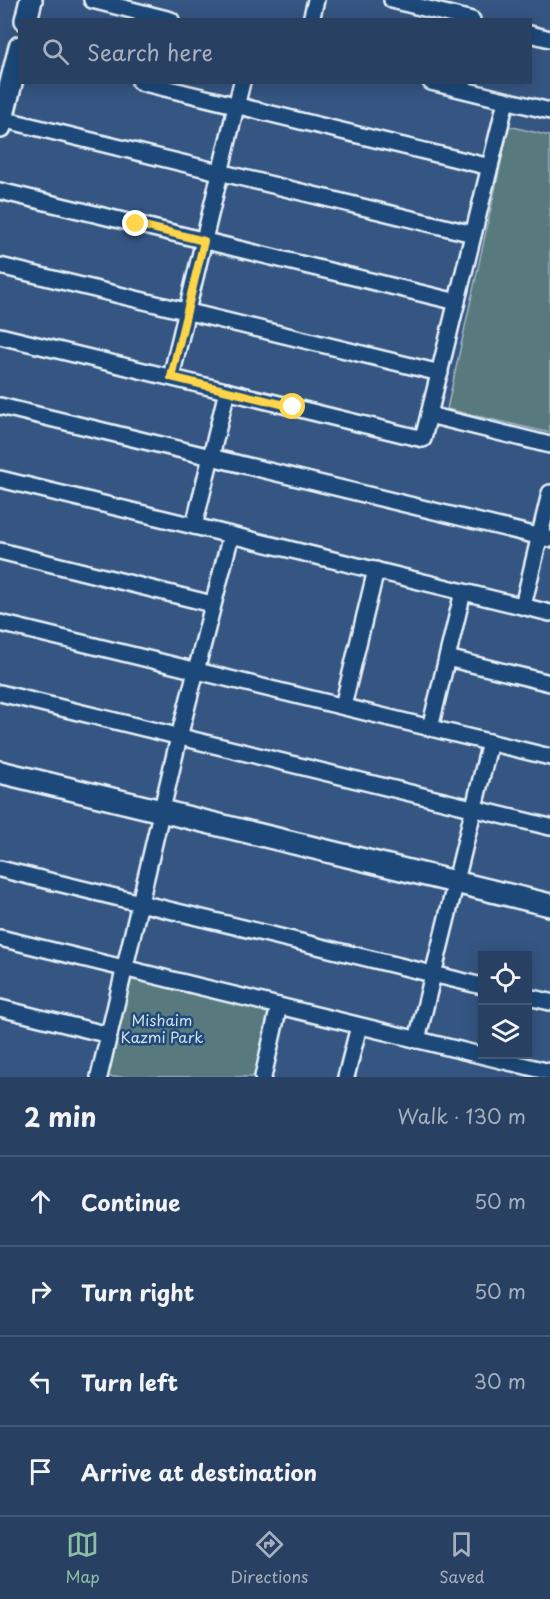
<!DOCTYPE html>
<html lang="en">
<head>
<meta charset="utf-8">
<style>
	body { margin:0; font-family:"Playpen Sans",sans-serif; background:#304768; color:#f1f3f6 }
	.controls { position:absolute; right:18px; bottom:18px; display:grid; overflow:hidden; border-radius:0px; box-shadow:0 3px 15px #0003 }
	.controls button { width:54px; height:54px; display:grid; place-items:center; padding:0; border:0; border-bottom:2px solid #445977; background:#284062; color:#f1f3f6; font:30px sans-serif }
	.stop { position:absolute; width:18px; height:18px; margin:-14px; border:4px solid #ffd54a; border-radius:50%; background:#fff }
	.stop.end { background:#ffd54a; border-color:#fff; box-shadow:0 2px 6px #0008 }
	.list { margin:0; padding:0; list-style:none }
	h2 { display:flex; justify-content:space-between; align-items:center; height:78px; margin:0; padding:0 24px; font-size:26px }
	h2 small { font-size:20px; font-weight:400; color:#a5afbe }
	.list li { display:grid; grid-template-columns:39px 1fr auto; gap:18px; align-items:center; box-sizing:border-box; height:90px; padding:0 24px; border-top:2px solid #445977 }
	.list b { display:block; font-size:22px; white-space:nowrap }
	.list em { font-size:20px; font-style:normal; color:#a5afbe }
	.icon { flex:none; width:33px; height:33px; fill:none; stroke:currentColor; stroke-width:2; stroke-linecap:round; stroke-linejoin:round }
	.map { position:relative; flex:none; width:550px; height:1077px; overflow:hidden }
	.search { position:absolute; background:#284062; box-shadow:0 3px 15px #0003; left:18px; right:18px; top:18px; height:66px; display:flex; align-items:center; gap:15px; box-sizing:border-box; padding:0 21px; border-radius:0px; color:#a5afbe; font-size:22px }
	.sheet { height:438px; background:#284062 }
	nav { display:flex; justify-content:space-around; align-items:center; box-sizing:border-box; height:84px; border-top:2px solid #445977; background:#284062; font-size:16px; color:#a5afbe }
	nav a { display:grid; justify-items:center; gap:3px }
	nav .on { color:#8abfa5 }
	.map>svg:first-child { display:block }
</style>
</head>
<body>
<div class="map">
<svg width="550" height="1077" viewBox="0 0 550 1077">
	<rect width="100%" height="100%" fill="#355683"/>
	<filter id="ink" filterUnits="userSpaceOnUse"><feTurbulence type="fractalNoise" baseFrequency=".0167" numOctaves="2"/><feDisplacementMap in="SourceGraphic" scale="12" xChannelSelector="R" yChannelSelector="G"/><feConvolveMatrix kernelMatrix="1 2 1 2 8 2 1 2 1" color-interpolation-filters="sRGB"/></filter>
	<g filter="url(#ink)">
		<g fill="#587a7f" stroke="#a0b6bc" stroke-width="1.5">
			<polygon points="509,126 550,136 550,433 447,409"/>
			<polygon points="125,969 279,1006 263,1077 99,1077"/>
		</g>
		<g fill="none" stroke-linecap="round" stroke-linejoin="round">
			<g stroke="#e8f1f8" stroke-width="20">
				<g id="street">
					<polyline points="92,0 171,20"/>
					<polyline points="392,0 472,20"/>
					<polyline points="311,20 316,0"/>
					<polyline points="530,34 550,39"/>
					<polyline points="140,82 490,167"/>
					<polyline points="431,82 550,111"/>
					<polyline points="2,119 473,234"/>
					<polyline points="0,191 457,302"/>
					<polyline points="0,266 440,373"/>
					<polyline points="0,336 423,439 506,101"/>
					<polyline points="171,377 242,82"/>
					<polyline points="0,406 550,539"/>
					<polyline points="429,415 550,445"/>
					<polyline points="0,479 231,535"/>
					<polyline points="194,526 227,391"/>
					<polyline points="0,551 212,604"/>
					<polyline points="523,606 550,493"/>
					<polyline points="0,623 550,757"/>
					<polyline points="447,658 550,683"/>
					<polyline points="0,693 550,827"/>
					<polyline points="343,706 376,570"/>
					<polyline points="430,728 463,592"/>
					<polyline points="0,869 482,986"/>
					<polyline points="0,938 550,1072"/>
					<polyline points="528,997 550,1002"/>
					<polyline points="0,1008 109,1035"/>
					<polyline points="417,1040 490,742"/>
					<polyline points="99,1077 179,737 231,535 550,613"/>
					<polyline points="263,1077 279,1006"/>
					<polyline points="346,1077 359,1026"/>
				</g>
			</g>
			<g stroke="#e8f1f8" stroke-width="26">
				<g id="secondary">
					<polyline points="26,20 31,0"/>
					<polyline points="0,127 20,47"/>
					<polyline points="0,772 550,905"/>
				</g>
			</g>
			<use href="#street" stroke="#1f4a7a" stroke-width="15"/>
			<use href="#secondary" stroke="#1f4a7a" stroke-width="21"/>
		</g>
	</g>
	<g fill="none" stroke-linecap="round" stroke-linejoin="round" filter="url(#ink)">
		<polyline stroke="#ffd54a" stroke-width="8" points="136,224 204,241 171,377 293,407"/>
	</g>
	<g text-anchor="middle" dominant-baseline="central" stroke-width="5" stroke-linejoin="round" paint-order="stroke">
		<g font-size="15" fill="#d2dfe6" stroke="#1f4a7a">
			<text x="162" y="1019">Mishaim<tspan x="162" dy="17">Kazmi Park</tspan></text>
		</g>
	</g>
</svg>
<div class="controls">
<button><svg class="icon" aria-label="locate" viewBox="0 0 24 24"><circle cx="12" cy="12" r="6"/><path d="M12 2v4M12 18v4M2 12h4M18 12h4"/></svg></button>
<button><svg class="icon" aria-label="layers" viewBox="0 0 24 24"><path d="M12 4l9 5-9 5-9-5zM3 14l9 5 9-5"/></svg></button>
</div>
<div class="stop" style="left:293px;top:407px"></div>
<div class="stop end" style="left:136px;top:224px"></div>
<div class="search"><svg class="icon" aria-label="search" viewBox="0 0 24 24"><circle cx="10" cy="10" r="6"/><path d="M15 15l6 6"/></svg>Search here</div>
</div>
<section class="sheet">
<h2>2 min<small>Walk · 130 m</small></h2>
<ul class="list">
<li><svg class="icon" aria-label="ahead" viewBox="0 0 24 24"><path d="M12 20V5M6 11l6-6 6 6"/></svg><div><b>Continue</b></div><em>50 m</em></li>
<li><svg class="icon" aria-label="right" viewBox="0 0 24 24"><path d="M7 20v-9h11M14 6l5 5-5 5"/></svg><div><b>Turn right</b></div><em>50 m</em></li>
<li><svg class="icon" aria-label="left" viewBox="0 0 24 24"><path d="M17 20v-9H6M10 6l-5 5 5 5"/></svg><div><b>Turn left</b></div><em>30 m</em></li>
<li><svg class="icon" aria-label="arrive" viewBox="0 0 24 24"><path d="M6 21V4h12l-3 4 3 4H6"/></svg><div><b>Arrive at destination</b></div></li>
</ul>
</section>
<nav>
<a class="on"><svg class="icon" aria-label="map" viewBox="0 0 24 24"><path d="M3 6l6-2 6 2 6-2v14l-6 2-6-2-6 2zM9 4v14M15 6v14"/></svg>Map</a>
<a><svg class="icon" aria-label="directions" viewBox="0 0 24 24"><path d="M12 3l9 9-9 9-9-9zM9 14v-3h6M13 9l2 2-2 2"/></svg>Directions</a>
<a><svg class="icon" aria-label="saved" viewBox="0 0 24 24"><path d="M7 4h10v16l-5-4-5 4z"/></svg>Saved</a>
</nav>
</body>
</html>
